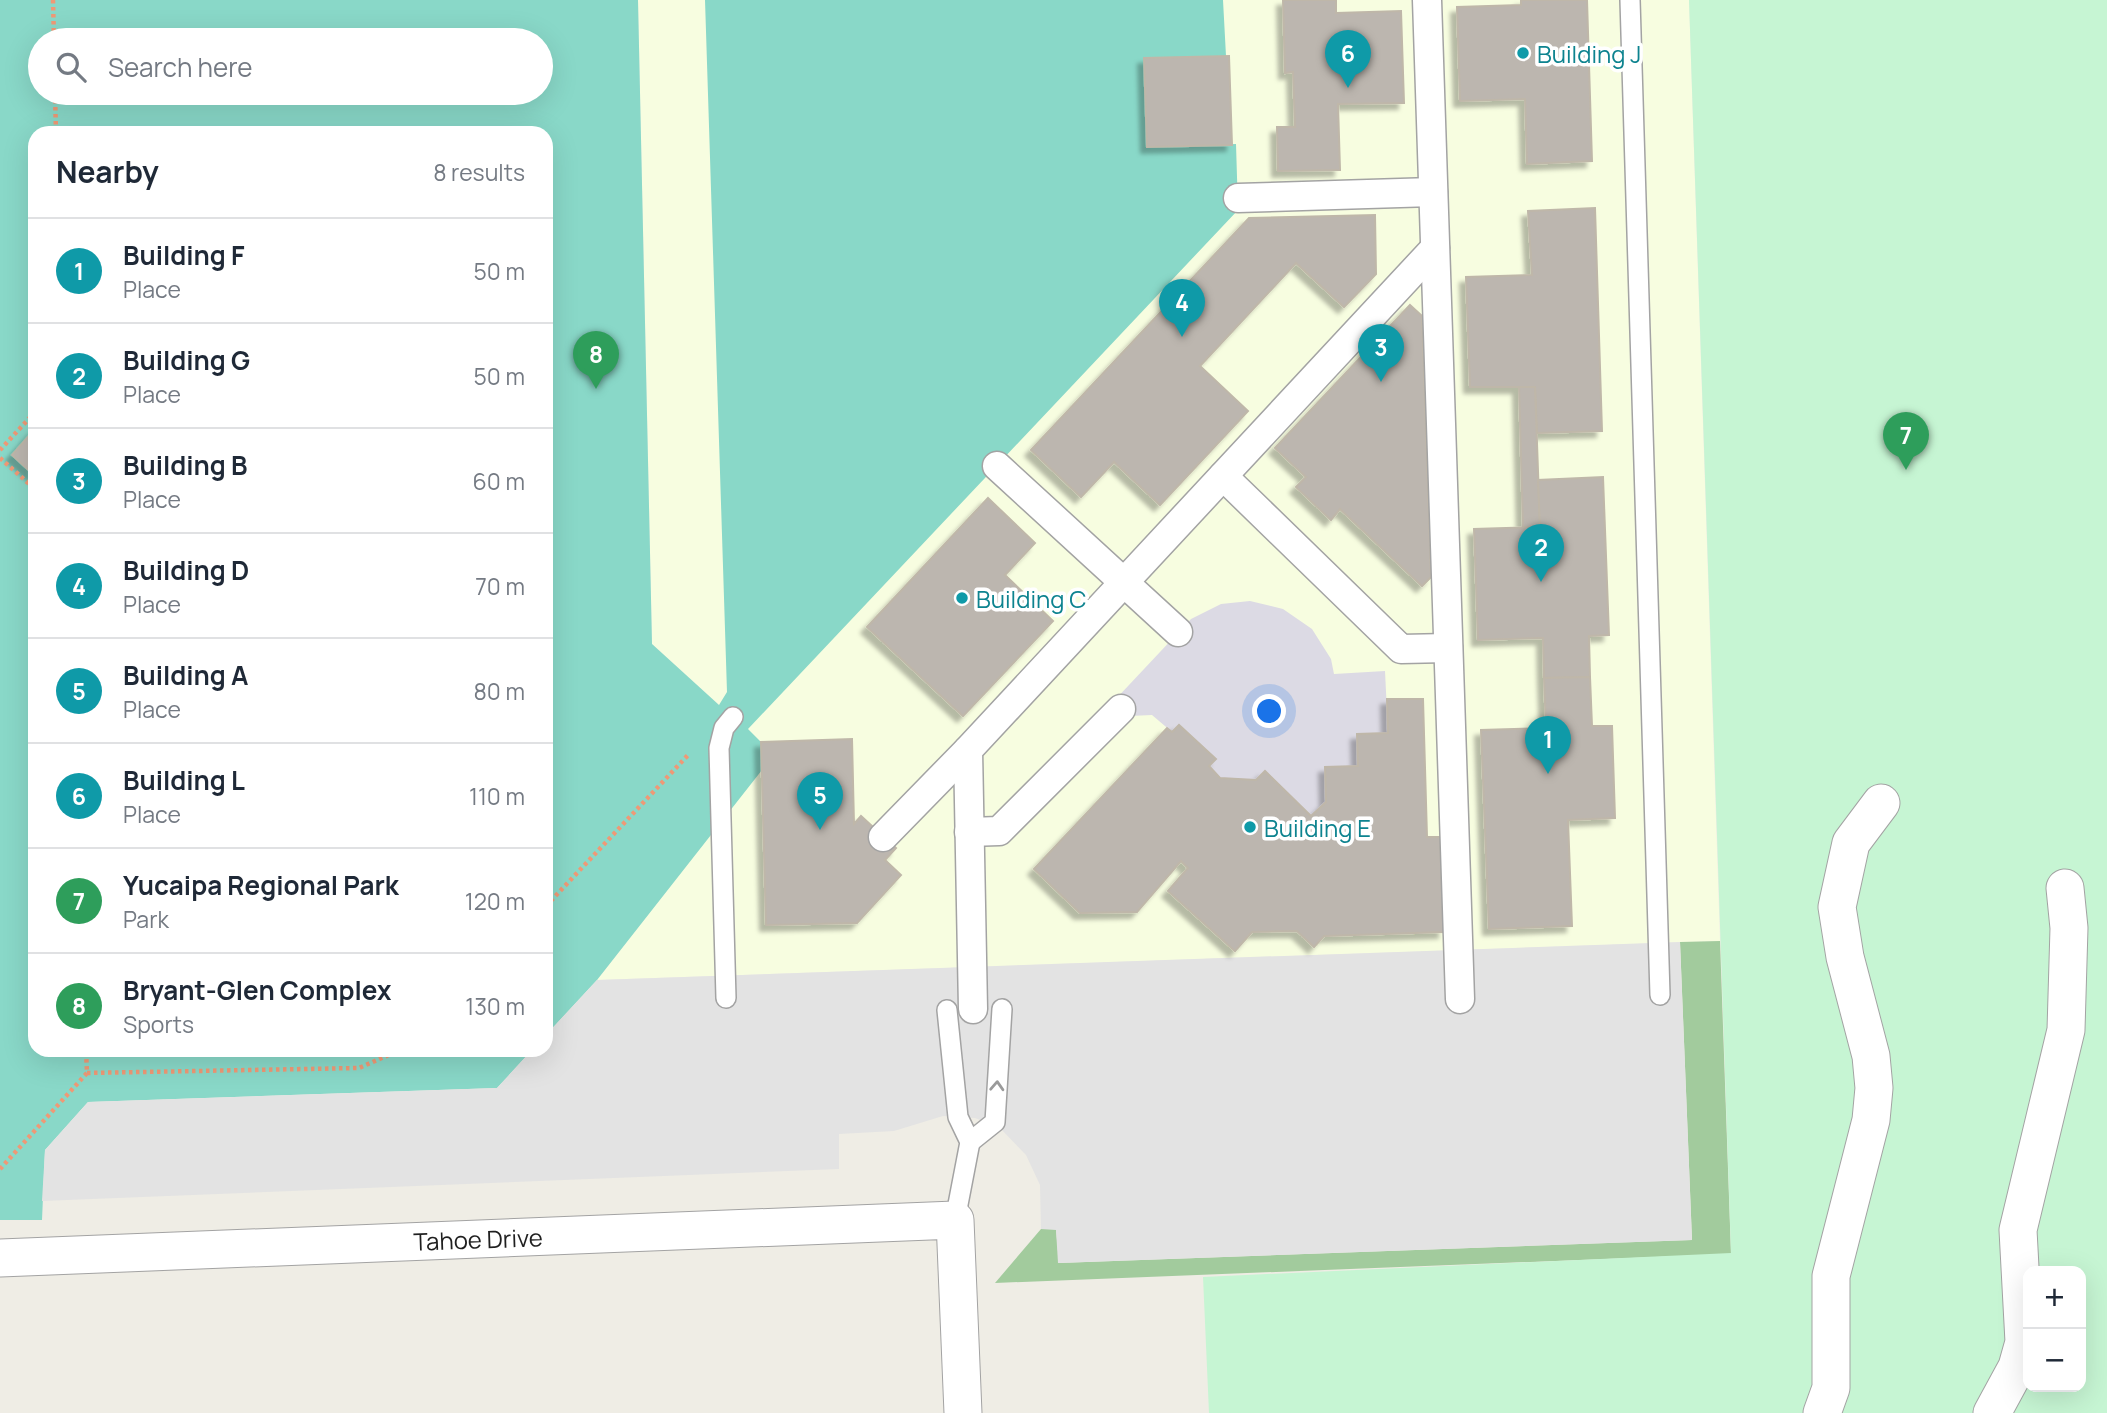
<!DOCTYPE html>
<html lang="en">
<head>
<meta charset="utf-8">
<style>
	body { margin:0; font-family:Manrope,sans-serif; background:#f2f2f3; color:#1f2937 }
	.controls { position:absolute; right:21px; bottom:21px; display:grid; overflow:hidden; border-radius:14px; box-shadow:0 7px 28px #0002 }
	.controls button { width:63px; height:63px; display:grid; place-items:center; padding:0; border:0; border-bottom:2px solid #e0e1e3; background:#fff; color:#1f2937; font:35px sans-serif }
	.you { position:absolute; left:1270px; top:712px; width:24px; height:24px; margin:-18px; border:5px solid #fff; border-radius:50%; background:#1a73e8; box-shadow:0 0 0 10px #1a73e833 }
	.badge { display:grid; place-items:center; width:46px; height:46px; border-radius:50%; background:#d93025; color:#fff; font-size:23px; font-weight:700 }
	.pin { position:absolute; translate:-50% -58px; filter:drop-shadow(0 2px 4px #0008) }
	.pin::after { content:''; position:absolute; top:37px; width:24px; height:21px; background:inherit; clip-path:polygon(0 0,100% 0,50% 100%) }
	.list { margin:0; padding:0; list-style:none }
	h2 { display:flex; justify-content:space-between; align-items:center; height:91px; margin:0; padding:0 28px; font-size:30px }
	h2 small { font-size:23px; font-weight:400; color:#747a83 }
	.list li { display:grid; grid-template-columns:46px 1fr auto; gap:21px; align-items:center; box-sizing:border-box; height:105px; padding:0 28px; border-top:2px solid #e0e1e3 }
	.list b { display:block; font-size:26px; white-space:nowrap }
	.list p { margin:0; font-size:23px; white-space:nowrap; color:#747a83 }
	.list em { font-size:23px; font-style:normal; color:#747a83 }
	.icon { flex:none; width:38px; height:38px; fill:none; stroke:currentColor; stroke-width:2; stroke-linecap:round; stroke-linejoin:round }
	.map { position:relative; flex:none; width:2107px; height:1413px; overflow:hidden }
	.search { position:absolute; background:#fff; box-shadow:0 7px 28px #0002; left:28px; top:28px; width:525px; height:77px; display:flex; align-items:center; gap:18px; box-sizing:border-box; padding:0 24px; border-radius:38px; color:#747a83; font-size:26px }
	.panel { position:absolute; background:#fff; box-shadow:0 7px 28px #0002; left:28px; top:126px; width:525px; height:931px; border-radius:21px }
	.map>svg:first-child { display:block }
</style>
</head>
<body>
<div class="map">
<svg width="2107" height="1413" viewBox="0 0 2107 1413">
	<defs>
		<filter id="shadow"><feDropShadow dx="-6" dy="6" stdDeviation="2" flood-color="#0004"/></filter>
	</defs>
	<rect width="100%" height="100%" fill="#efede5"/>
	<polygon fill="#f7fde0" points="638,0 1689,0 1720,941 597,980 762,769 719,705 652,644"/>
	<polygon fill="#a2cb9d" points="1720,941 1731,1254 995,1283 1041,1229 1056,1229 1059,1263 1692,1240 1680,942"/>
	<path fill="#c6f5d3" fill-rule="evenodd" d="M1689,0H2107V1413H1209L1203,1277L1731,1253ZM2028,1271H2081V1387H2028Z"/>
	<path fill="#89d8c8" fill-rule="evenodd" d="M0,0H638L652,644L719,705L727,692L705,0H1223L1226,56L1144,58L1148,147L1236,144L1238,210L748,729L761,742L762,770L597,980L546,1035V133H35V1050H532L497,1088L88,1102L45,1150L42,1220H0ZM40,40H541V93H40Z"/>
	<polygon fill="#e3e3e3" points="1680,942 1692,1240 1058,1263 1056,1230 1041,1229 1040,1185 1026,1155 999,1127 975,1118 943,1116 894,1131 839,1134 839,1169 42,1201 45,1150 88,1102 497,1088 532,1050 546,1050 546,1035 597,980"/>
	<polygon fill="#dcdae4" points="1250,601 1283,609 1312,629 1331,659 1334,674 1385,671 1388,733 1357,734 1358,766 1325,767 1326,802 1311,816 1265,771 1256,780 1220,778 1209,766 1216,759 1180,725 1172,732 1152,715 1130,716 1113,702 1191,619 1221,604"/>
	<g fill="#bcb6af" stroke="#bfb7a9" stroke-width="2" filter="url(#shadow)">
		<polygon points="1283,0 1336,0 1336,13 1401,11 1404,103 1338,104 1340,170 1278,171 1277,127 1295,127 1293,72 1285,73"/>
		<polygon points="1521,0 1587,0 1592,161 1527,164 1525,99 1460,101 1457,7 1521,5"/>
		<polygon points="1229,56 1232,145 1147,147 1144,58"/>
		<polygon points="1595,208 1602,431 1537,433 1535,387 1470,387 1466,277 1532,275 1528,211"/>
		<polygon points="1375,215 1376,274 1344,307 1296,263 1200,366 1248,411 1160,505 1114,462 1081,497 1031,450 1249,218"/>
		<polygon points="1410,305 1422,316 1431,577 1422,586 1340,509 1331,520 1296,487 1306,477 1275,448"/>
		<polygon points="1519,387 1535,387 1540,527 1523,527"/>
		<polygon points="35,429 35,476 12,455"/>
		<polygon points="1603,477 1609,635 1589,636 1590,677 1544,678 1543,638 1478,640 1474,529 1540,527 1538,480"/>
		<polygon points="988,498 1035,543 1005,575 1053,621 963,716 867,627"/>
		<polygon points="1590,677 1592,726 1612,726 1615,818 1568,820 1572,926 1489,929 1481,730 1546,728 1544,678"/>
		<polygon points="1387,699 1423,699 1427,837 1440,837 1444,932 1324,936 1314,947 1297,931 1252,932 1235,951 1168,891 1188,868 1181,861 1137,912 1080,913 1034,869 1167,728 1172,732 1179,725 1216,759 1209,766 1220,778 1256,780 1265,771 1311,816 1326,802 1325,767 1358,766 1357,734 1388,733"/>
		<polygon points="852,739 854,824 861,816 896,848 885,860 901,875 857,923 766,925 761,742"/>
	</g>
	<g fill="none" stroke-linecap="round" stroke-linejoin="round">
		<g stroke="#a3a3a3" stroke-width="22">
			<g id="service">
				<polyline points="1630,0 1660,995"/>
				<polyline points="726,998 719,748 724,728 733,717"/>
				<polyline points="947,1010 958,1117 970,1142 955,1220"/>
				<polyline points="970,1142 995,1122 1002,1009"/>
			</g>
		</g>
		<g stroke="#a3a3a3" stroke-width="31">
			<g id="pedestrian">
				<polyline points="1427,0 1460,999"/>
				<polyline points="1238,198 1433,192"/>
				<polyline points="997,466 1178,632"/>
				<polyline points="1223,476 1401,649 1448,648"/>
				<polyline points="969,832 999,831 1121,709"/>
				<polyline points="883,837 968,750"/>
				<polyline points="973,1009 968,750 1435,248"/>
			</g>
		</g>
		<g stroke="#a3a3a3" stroke-width="39">
			<g id="minor">
				<polyline points="0,1258 955,1220 963,1413"/>
				<polyline points="1822,1413 1831,1388 1831,1276 1871,1120 1874,1088 1871,1056 1845,957 1837,907 1851,843 1881,803"/>
				<polyline points="1992,1413 2017,1367 2024,1342 2018,1230 2066,1030 2069,928 2065,888"/>
			</g>
		</g>
		<g stroke="#ef9976" stroke-width="4.5" stroke-dasharray="3.5 3.5" stroke-linecap="butt">
			<polyline points="53,0 54,40"/>
			<polyline points="55,93 56,133"/>
			<polyline points="0,450 35,412"/>
			<polyline points="0,458 35,489"/>
			<polyline points="546,906 689,754"/>
			<polyline points="87,1073 359,1068 400,1050"/>
			<polyline points="0,1169 87,1073 86,1050"/>
		</g>
		<use href="#service" stroke="#fff" stroke-width="19"/>
		<use href="#pedestrian" stroke="#fff" stroke-width="28"/>
		<use href="#minor" stroke="#fff" stroke-width="37"/>
	</g>
	<defs><path id="oneway-chevron" d="M-2-3.5L2.5 0L-2 3.5" fill="none" stroke-width="1.6" stroke-linecap="round" stroke-linejoin="round" transform="scale(1.75)"/></defs>
	<use stroke="#9a9a9a" href="#oneway-chevron" transform="translate(997 1086) rotate(-87)"/>
	<g fill="#0f9aa8" stroke="#fff" stroke-width="2.5">
		<circle cx="1523" cy="53" r="7"/>
		<circle cx="962" cy="598" r="7"/>
		<circle cx="1250" cy="827" r="7"/>
	</g>
	<g text-anchor="middle" dominant-baseline="central" stroke-width="7" stroke-linejoin="round" paint-order="stroke">
		<g font-size="24" fill="#0d838f" stroke="#fff" text-anchor="start">
			<text x="1537" y="53">Building J</text>
			<text x="976" y="598">Building C</text>
			<text x="1264" y="827">Building E</text>
		</g>
		<g font-size="24" fill="#1f1f1f" stroke="#fff">
			<text transform="translate(478 1239) rotate(-2)">Tahoe Drive</text>
		</g>
	</g>
</svg>
<div class="controls">
<button>+</button>
<button>−</button>
</div>
<div class="you"></div>
<div class="pin badge" style="left:1548px;top:774px;background:#0f9aa8">1</div>
<div class="pin badge" style="left:1541px;top:582px;background:#0f9aa8">2</div>
<div class="pin badge" style="left:1381px;top:382px;background:#0f9aa8">3</div>
<div class="pin badge" style="left:1182px;top:337px;background:#0f9aa8">4</div>
<div class="pin badge" style="left:820px;top:830px;background:#0f9aa8">5</div>
<div class="pin badge" style="left:1348px;top:88px;background:#0f9aa8">6</div>
<div class="pin badge" style="left:1906px;top:470px;background:#2e9e5b">7</div>
<div class="pin badge" style="left:596px;top:389px;background:#2e9e5b">8</div>
<div class="search"><svg class="icon" aria-label="search" viewBox="0 0 24 24"><circle cx="10" cy="10" r="6"/><path d="M15 15l6 6"/></svg>Search here</div>
<section class="panel">
<h2>Nearby<small>8 results</small></h2>
<ul class="list">
<li><span class="badge" style="background:#0f9aa8">1</span><div><b>Building F</b><p>Place</p></div><em>50 m</em></li>
<li><span class="badge" style="background:#0f9aa8">2</span><div><b>Building G</b><p>Place</p></div><em>50 m</em></li>
<li><span class="badge" style="background:#0f9aa8">3</span><div><b>Building B</b><p>Place</p></div><em>60 m</em></li>
<li><span class="badge" style="background:#0f9aa8">4</span><div><b>Building D</b><p>Place</p></div><em>70 m</em></li>
<li><span class="badge" style="background:#0f9aa8">5</span><div><b>Building A</b><p>Place</p></div><em>80 m</em></li>
<li><span class="badge" style="background:#0f9aa8">6</span><div><b>Building L</b><p>Place</p></div><em>110 m</em></li>
<li><span class="badge" style="background:#2e9e5b">7</span><div><b>Yucaipa Regional Park</b><p>Park</p></div><em>120 m</em></li>
<li><span class="badge" style="background:#2e9e5b">8</span><div><b>Bryant-Glen Complex</b><p>Sports</p></div><em>130 m</em></li>
</ul>
</section>
</div>
</body>
</html>
